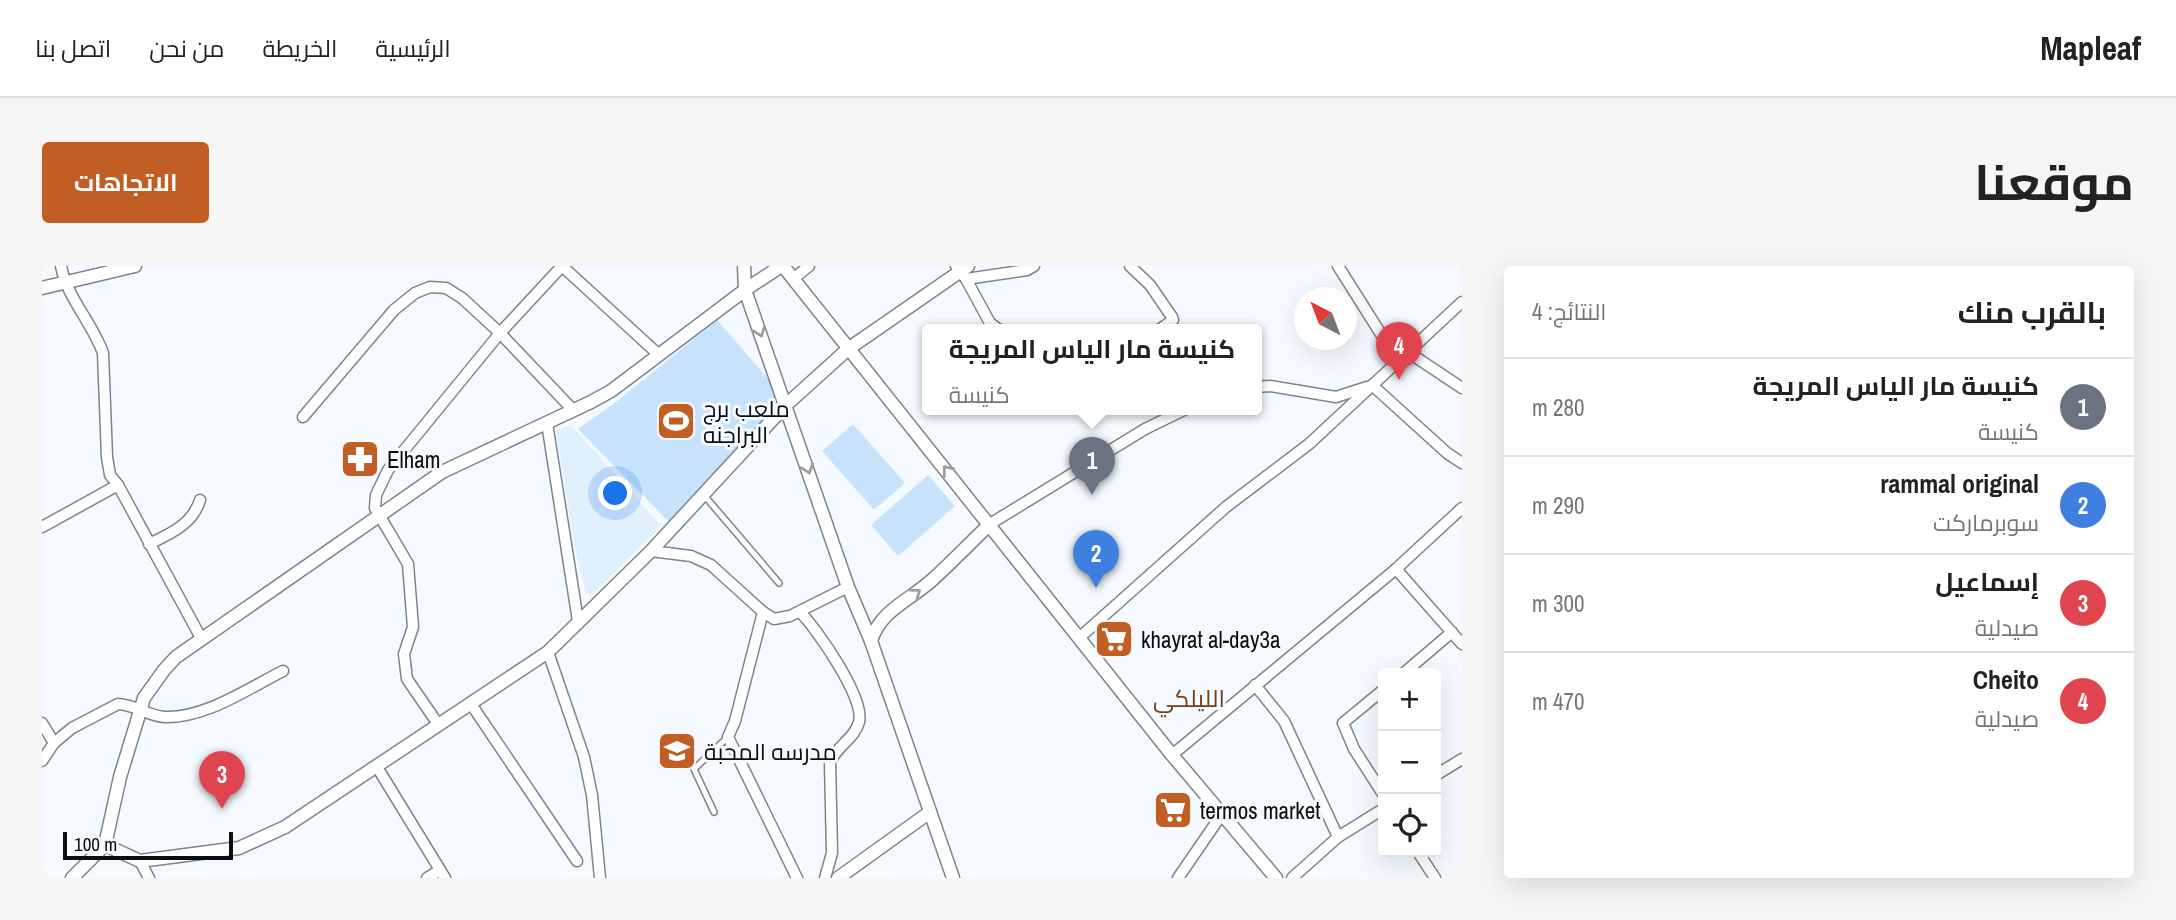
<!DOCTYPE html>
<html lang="ar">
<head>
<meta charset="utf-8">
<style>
	body { margin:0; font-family:"Archivo Narrow",Cairo,sans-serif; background:#f6f6f6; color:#222; direction:rtl }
	.controls { position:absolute; right:21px; bottom:21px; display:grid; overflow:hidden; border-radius:7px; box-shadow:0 7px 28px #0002 }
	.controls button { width:63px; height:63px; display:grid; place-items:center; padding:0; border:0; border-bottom:2px solid #e0e0e0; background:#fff; color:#222; font:35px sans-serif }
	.compass { position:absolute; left:1252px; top:21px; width:63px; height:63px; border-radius:50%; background:#fff; box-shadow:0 7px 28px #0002; rotate:318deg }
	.scale { position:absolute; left:21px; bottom:18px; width:170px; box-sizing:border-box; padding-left:7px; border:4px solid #0b0e11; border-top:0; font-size:19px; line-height:24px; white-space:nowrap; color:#0b0e11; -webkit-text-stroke:5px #f4faff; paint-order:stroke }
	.you { position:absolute; left:574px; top:228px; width:24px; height:24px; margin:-18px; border:5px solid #fff; border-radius:50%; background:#1a73e8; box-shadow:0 0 0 10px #1a73e833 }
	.badge { display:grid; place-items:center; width:46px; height:46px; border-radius:50%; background:#c15e23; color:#fff; font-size:23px; font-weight:700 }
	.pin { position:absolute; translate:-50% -58px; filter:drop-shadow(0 2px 4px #0008) }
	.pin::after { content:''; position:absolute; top:37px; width:24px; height:21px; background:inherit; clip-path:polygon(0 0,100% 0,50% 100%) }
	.popup { position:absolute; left:880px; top:58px; width:340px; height:91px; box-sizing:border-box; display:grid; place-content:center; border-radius:7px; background:#fff; filter:drop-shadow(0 2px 5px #0005); font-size:23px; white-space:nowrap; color:#767676 }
	.popup b { font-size:26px; color:#222 }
	.popup::after { content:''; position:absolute; left:50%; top:100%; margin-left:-14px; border:14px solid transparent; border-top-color:#fff }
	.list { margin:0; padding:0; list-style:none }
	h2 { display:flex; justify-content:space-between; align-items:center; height:91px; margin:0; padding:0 28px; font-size:30px }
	h2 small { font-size:23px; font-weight:400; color:#767676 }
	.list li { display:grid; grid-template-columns:46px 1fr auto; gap:21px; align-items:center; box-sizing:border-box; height:98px; padding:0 28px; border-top:2px solid #e0e0e0 }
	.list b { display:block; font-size:26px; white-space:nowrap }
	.list p { margin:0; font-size:23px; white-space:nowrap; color:#767676 }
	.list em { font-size:23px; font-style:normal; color:#767676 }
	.icon { flex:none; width:38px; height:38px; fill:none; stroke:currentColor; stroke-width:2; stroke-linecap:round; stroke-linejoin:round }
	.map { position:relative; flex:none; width:1420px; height:612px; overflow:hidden; direction:ltr; border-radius:7px }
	header { display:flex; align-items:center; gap:42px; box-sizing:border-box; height:98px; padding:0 35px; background:#fff; border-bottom:2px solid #e0e0e0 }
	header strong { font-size:33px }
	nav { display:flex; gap:38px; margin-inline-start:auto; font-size:24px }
	.intro { display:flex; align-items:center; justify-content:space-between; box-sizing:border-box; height:168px; padding:0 42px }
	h1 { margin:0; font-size:49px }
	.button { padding:18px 32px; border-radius:7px; background:#c15e23; color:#fff; font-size:24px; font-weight:700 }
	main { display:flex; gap:42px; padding:0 42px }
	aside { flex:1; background:#fff; border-radius:7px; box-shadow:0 7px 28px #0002 }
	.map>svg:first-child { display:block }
</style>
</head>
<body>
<header>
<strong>Mapleaf</strong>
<nav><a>الرئيسية</a><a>الخريطة</a><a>من نحن</a><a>اتصل بنا</a></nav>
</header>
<div class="intro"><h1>موقعنا</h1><a class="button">الاتجاهات</a></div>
<main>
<aside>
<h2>بالقرب منك<small>النتائج: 4</small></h2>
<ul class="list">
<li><span class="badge" style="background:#6b7280">1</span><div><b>كنيسة مار الياس المريجة</b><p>كنيسة</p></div><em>280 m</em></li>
<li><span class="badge" style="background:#3f7fe0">2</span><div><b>rammal original</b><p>سوبرماركت</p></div><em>290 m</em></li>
<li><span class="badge" style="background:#e0444e">3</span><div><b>إسماعيل</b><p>صيدلية</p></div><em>300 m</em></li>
<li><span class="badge" style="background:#e0444e">4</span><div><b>Cheito</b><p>صيدلية</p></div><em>470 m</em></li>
</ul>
</aside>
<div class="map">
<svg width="1420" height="612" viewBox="0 0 1420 612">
	<rect width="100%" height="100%" fill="#f4faff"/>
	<polygon fill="#e1f0fd" points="529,159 619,260 550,329 544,327 532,277 514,164"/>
	<g fill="#c7e3fc">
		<polygon points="675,54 742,131 653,234 629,258 536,163 579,132"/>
		<polygon points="811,158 863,217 832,244 780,185"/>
		<polygon points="886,209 913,240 856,290 829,259"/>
	</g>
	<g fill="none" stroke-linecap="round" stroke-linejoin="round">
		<g stroke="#7c848c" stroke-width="8">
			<g id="service">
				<polyline points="661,228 737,317"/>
				<polyline points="672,546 652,503 686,471"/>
			</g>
		</g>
		<g stroke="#7c848c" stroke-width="13">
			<g id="minor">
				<path d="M19,0C25,32 50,56 61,87L65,191L68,209L76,219L159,372"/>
				<polyline points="520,0 616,88"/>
				<polyline points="914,0 924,13 985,4 992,0"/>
				<polyline points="1088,0 1108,19 1130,51 1131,54 1118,63"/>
				<polyline points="1296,0 1356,95"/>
				<polyline points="751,13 767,0"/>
				<polyline points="924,13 948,57 956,63"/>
				<polyline points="1366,86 1420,122"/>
				<polyline points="1330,119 1405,187 1420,197"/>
				<polyline points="1214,121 1228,120 1294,131 1325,121"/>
				<polyline points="261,151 352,44 373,27 388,21 404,22 420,32 458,67 531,144"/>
				<polyline points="505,157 536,355"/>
				<polyline points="948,258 1103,163 1144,143"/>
				<polyline points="0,261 76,219"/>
				<path d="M107,278C128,268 151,258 158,234"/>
				<polyline points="609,285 649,290 669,299 721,346"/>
				<polyline points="1354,303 1420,378"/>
				<path d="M758,346C775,363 823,432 817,456C813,472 795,480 788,496L790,587L783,612"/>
				<polyline points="1037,372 1184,241 1267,178 1420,36"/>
				<polyline points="506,386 542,491 550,529 558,612"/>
				<polyline points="1362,407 1410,366"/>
				<polyline points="1213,419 1242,455 1296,571"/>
				<polyline points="1341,424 1301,457 1312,483 1341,528"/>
				<polyline points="429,438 535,595"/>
				<path d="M0,457L12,477L30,462L76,438C94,439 106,450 123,451C164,452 205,423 241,405"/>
				<polyline points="396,458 365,413 362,388 371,361 366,298 333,242 334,229 346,204 458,67 520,0"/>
				<polyline points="1130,489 1354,303 1420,242"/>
				<polyline points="0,495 12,477"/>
				<polyline points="335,501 403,612"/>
				<polyline points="1394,509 1420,493"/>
				<polyline points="1376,586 1393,612"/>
				<polyline points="98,595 107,612"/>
				<polyline points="385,612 398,604"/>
				<polyline points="755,612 686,471 693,455 721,346 732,353 748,350 806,321"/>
				<polyline points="1136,612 1180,548"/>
				<polyline points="1250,612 1296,571 1341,543"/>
			</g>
		</g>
		<g stroke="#7c848c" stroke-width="15">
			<g id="tertiary">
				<polyline points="702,0 703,24 806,321 829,375 911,612"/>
				<polyline points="741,0 1130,489 1234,612"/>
				<polyline points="0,22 93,0"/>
				<path d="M829,375C838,345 866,335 889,315C909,297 928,277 948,258"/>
				<polyline points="63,579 98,595 197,582 243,561 506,386 609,285 744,139 806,83 926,0"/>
				<polyline points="30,612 63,579 78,511 102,432 122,404 134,391 400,206 549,136 569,125 703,24 739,0"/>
				<polyline points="796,612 888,546"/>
			</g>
		</g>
		<use href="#service" stroke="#fff" stroke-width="5"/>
		<use href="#minor" stroke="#fff" stroke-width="10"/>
		<use href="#tertiary" stroke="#fff" stroke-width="12"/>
	</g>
	<defs><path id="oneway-chevron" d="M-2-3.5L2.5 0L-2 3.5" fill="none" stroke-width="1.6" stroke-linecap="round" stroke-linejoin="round" transform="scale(1.75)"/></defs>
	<g stroke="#9d9fa0">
		<use href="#oneway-chevron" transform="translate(718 66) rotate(70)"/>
		<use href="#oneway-chevron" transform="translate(766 203) rotate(71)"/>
		<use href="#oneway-chevron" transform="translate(905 204) rotate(-129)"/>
		<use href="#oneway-chevron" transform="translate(874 327) rotate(-36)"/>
	</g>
	<defs>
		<g id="stadium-square" transform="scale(2.0125)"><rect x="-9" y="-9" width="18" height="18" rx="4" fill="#c15e23" stroke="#f4faff"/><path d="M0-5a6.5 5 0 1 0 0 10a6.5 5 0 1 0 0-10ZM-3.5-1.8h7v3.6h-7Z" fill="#fff"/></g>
		<g id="pharmacy-square" transform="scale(2.0125)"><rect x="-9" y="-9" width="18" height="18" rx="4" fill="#c15e23" stroke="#f4faff"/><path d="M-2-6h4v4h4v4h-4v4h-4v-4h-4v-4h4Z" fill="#fff"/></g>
		<g id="supermarket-square" transform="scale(2.0125)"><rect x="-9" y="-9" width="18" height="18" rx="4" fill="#c15e23" stroke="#f4faff"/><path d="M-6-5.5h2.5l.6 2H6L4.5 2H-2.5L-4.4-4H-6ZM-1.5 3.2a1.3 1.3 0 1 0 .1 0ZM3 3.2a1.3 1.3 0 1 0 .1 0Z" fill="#fff"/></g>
		<g id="school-square" transform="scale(2.0125)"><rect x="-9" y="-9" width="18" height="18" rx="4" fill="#c15e23" stroke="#f4faff"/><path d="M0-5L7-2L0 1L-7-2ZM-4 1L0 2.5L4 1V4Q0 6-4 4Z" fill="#fff"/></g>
	</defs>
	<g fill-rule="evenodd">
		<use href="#stadium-square" x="634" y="155"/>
		<use href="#pharmacy-square" x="318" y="193"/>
		<use href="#supermarket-square" x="1072" y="373"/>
		<use href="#school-square" x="635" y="485"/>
		<use href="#supermarket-square" x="1131" y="544"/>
	</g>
	<g text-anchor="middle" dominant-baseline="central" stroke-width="6" stroke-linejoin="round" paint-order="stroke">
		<g font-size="23" fill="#0b0e11" stroke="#f4faff" text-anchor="start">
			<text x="661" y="142">ملعب برج<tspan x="661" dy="26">البراجنه</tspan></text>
			<text x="345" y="193">Elham</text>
			<text x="1099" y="373">khayrat al-day3a</text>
			<text x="662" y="485">مدرسه المحبة</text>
			<text x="1158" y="544">termos market</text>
		</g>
		<g font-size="24" fill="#7b3c17" stroke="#f4faff">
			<text x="1147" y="432">الليلكي</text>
		</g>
	</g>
</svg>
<div class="controls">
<button>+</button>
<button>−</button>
<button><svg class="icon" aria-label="locate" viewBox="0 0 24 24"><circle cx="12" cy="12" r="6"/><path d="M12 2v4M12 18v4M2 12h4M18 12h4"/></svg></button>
</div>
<svg class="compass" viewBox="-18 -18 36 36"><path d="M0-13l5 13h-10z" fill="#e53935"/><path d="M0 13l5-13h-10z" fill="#767676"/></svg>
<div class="scale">100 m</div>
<div class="you"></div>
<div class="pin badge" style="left:1050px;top:229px;background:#6b7280">1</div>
<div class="popup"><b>كنيسة مار الياس المريجة</b>كنيسة</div>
<div class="pin badge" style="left:1054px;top:322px;background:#3f7fe0">2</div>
<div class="pin badge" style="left:180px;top:543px;background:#e0444e">3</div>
<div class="pin badge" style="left:1357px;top:114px;background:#e0444e">4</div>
</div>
</main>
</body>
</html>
